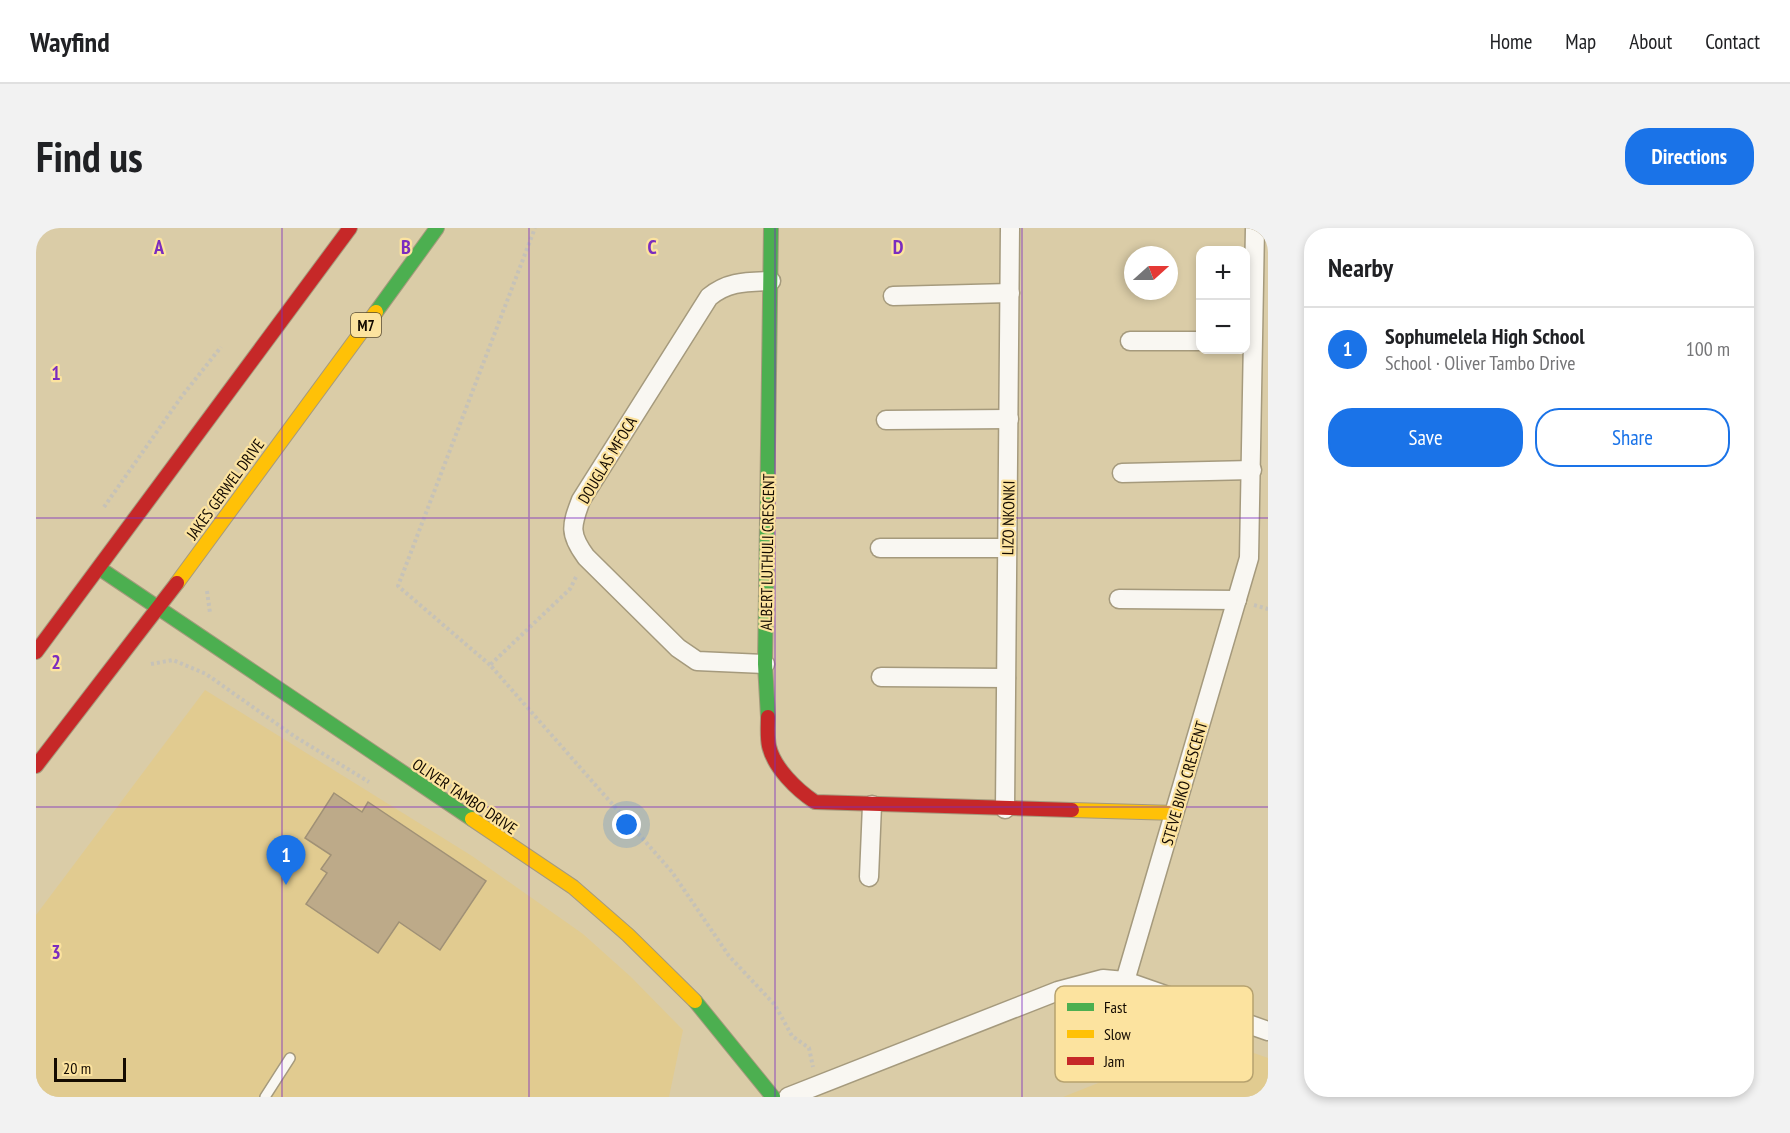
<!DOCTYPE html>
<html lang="en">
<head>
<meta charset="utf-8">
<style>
	body { margin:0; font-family:"PT Sans Narrow",sans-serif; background:#f2f2f2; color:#202124 }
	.controls { position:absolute; right:18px; top:18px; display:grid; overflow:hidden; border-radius:12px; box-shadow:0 3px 9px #0003 }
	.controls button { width:54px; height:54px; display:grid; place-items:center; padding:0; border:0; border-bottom:2px solid #e0e0e0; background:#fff; color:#202124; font:30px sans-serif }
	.compass { position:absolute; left:1088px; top:18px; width:54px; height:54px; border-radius:50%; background:#fff; box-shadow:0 3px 9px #0003; rotate:69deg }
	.scale { position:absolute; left:18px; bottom:15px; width:72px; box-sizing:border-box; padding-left:6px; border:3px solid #130a00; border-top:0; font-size:16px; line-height:21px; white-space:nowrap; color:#130a00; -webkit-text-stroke:4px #fce39f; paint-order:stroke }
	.you { position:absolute; left:591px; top:597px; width:21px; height:21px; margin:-15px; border:4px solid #fff; border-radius:50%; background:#1a73e8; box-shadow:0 0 0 9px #1a73e833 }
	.badge { display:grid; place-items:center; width:39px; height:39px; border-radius:50%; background:#1a73e8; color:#fff; font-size:20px; font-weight:700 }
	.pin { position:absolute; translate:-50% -50px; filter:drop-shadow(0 2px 3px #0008) }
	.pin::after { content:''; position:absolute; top:32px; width:21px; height:18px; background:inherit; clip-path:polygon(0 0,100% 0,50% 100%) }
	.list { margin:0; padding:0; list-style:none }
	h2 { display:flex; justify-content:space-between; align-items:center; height:78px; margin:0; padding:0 24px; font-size:26px }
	h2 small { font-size:20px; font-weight:400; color:#757577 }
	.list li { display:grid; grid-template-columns:39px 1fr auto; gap:18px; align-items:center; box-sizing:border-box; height:84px; padding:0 24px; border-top:2px solid #e0e0e0 }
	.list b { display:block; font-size:22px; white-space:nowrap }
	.list p { margin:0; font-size:20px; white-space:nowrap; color:#757577 }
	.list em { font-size:20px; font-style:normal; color:#757577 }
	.actions { display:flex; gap:12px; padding:18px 24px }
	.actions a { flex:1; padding:14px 0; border:2px solid #1a73e8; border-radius:24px; text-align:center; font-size:21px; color:#1a73e8 }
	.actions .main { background:#1a73e8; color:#fff }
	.map { position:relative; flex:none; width:1232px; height:869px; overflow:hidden; border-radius:24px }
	header { display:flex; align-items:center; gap:36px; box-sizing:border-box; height:84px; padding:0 30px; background:#fff; border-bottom:2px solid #e0e0e0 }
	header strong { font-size:28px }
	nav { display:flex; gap:33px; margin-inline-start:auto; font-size:21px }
	.intro { display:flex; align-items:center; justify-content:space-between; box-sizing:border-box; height:144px; padding:0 36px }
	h1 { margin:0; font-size:42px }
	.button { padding:15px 27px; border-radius:24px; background:#1a73e8; color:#fff; font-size:21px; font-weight:700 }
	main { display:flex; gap:36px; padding:0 36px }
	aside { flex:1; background:#fff; border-radius:24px; box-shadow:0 3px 9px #0003 }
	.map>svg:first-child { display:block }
</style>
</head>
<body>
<header>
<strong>Wayfind</strong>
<nav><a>Home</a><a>Map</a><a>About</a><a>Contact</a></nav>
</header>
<div class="intro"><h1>Find us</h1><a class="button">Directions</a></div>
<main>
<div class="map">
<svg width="1232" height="869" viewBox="0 0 1232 869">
	<rect width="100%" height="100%" fill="#dacca7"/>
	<g fill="#e1cb90">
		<polygon points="169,462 436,628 547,706 595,749 647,802 633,869 0,869 0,687"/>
		<polygon points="1127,793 1232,830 1232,869 1027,869 1110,836"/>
	</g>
	<polygon fill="#bdaa89" stroke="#a09176" stroke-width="1.5" points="298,565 326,584 332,574 450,653 404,722 363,694 342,725 270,676 291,645 285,641 295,627 269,610"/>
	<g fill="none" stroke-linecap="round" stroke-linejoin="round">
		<g stroke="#a59a7d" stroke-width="12">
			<polyline id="lane" points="229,869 254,830"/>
		</g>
		<g stroke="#a59a7d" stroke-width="21">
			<g id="street">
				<polyline points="857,68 974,65"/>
				<polyline points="1094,113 1164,113"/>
				<polyline points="850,192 973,191"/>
				<polyline points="1086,245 1216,242"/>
				<polyline points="844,320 971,320"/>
				<polyline points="1083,371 1201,372"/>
				<path d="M729,436L661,433L642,420L550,329C533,306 535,298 545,272L673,69C692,53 711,54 735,53"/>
				<polyline points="845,449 970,450"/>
				<polyline points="969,581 974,0"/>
				<polyline points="833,649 836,577"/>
				<polyline points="1089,753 1213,330 1219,0"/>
				<polyline points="752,869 1022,763 1067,751 1089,753 1232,803"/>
			</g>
		</g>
		<g stroke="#a59a7d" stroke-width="16">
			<g id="fast">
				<polyline points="340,84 401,0"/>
				<polyline points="63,340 436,591"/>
				<polyline points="732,489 729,436 735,0"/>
				<polyline points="659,773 737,869"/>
			</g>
		</g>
		<g stroke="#a59a7d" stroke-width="16">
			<g id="slow">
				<polyline points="141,355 340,84"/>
				<polyline points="1036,582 1140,585"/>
				<polyline points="436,591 537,659 592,707 659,773"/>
			</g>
		</g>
		<g stroke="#a59a7d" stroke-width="16">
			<g id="jam">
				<polyline points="0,424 314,0"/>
				<path d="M732,489C732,498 731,509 733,518C738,540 761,562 779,574L1036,582"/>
				<polyline points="0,538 141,355"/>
			</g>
		</g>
		<g stroke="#c6c2b8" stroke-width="4" stroke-dasharray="3 3" stroke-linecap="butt">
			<polyline points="68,279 146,168 185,119"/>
			<polyline points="540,349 534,361 454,437 636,644 693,728 739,777 756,808 773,820 777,839"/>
			<polyline points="171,363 174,385"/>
			<polyline points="1218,377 1232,381"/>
			<polyline points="115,436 137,432 170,446 258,508 333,554"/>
			<polyline points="454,437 362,358 499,0"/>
		</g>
		<use href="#lane" stroke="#f9f7f2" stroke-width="9"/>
		<use href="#street" stroke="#f9f7f2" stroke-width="18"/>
		<use href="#fast" stroke="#4caf50" stroke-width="14"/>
		<use href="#slow" stroke="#ffc107" stroke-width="14"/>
		<use href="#jam" stroke="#c62828" stroke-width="14"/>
	</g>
	<path fill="none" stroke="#7b2cbf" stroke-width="1.5" stroke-opacity="0.55" d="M246,0V869M493,0V869M739,0V869M986,0V869M0,290H1232M0,579H1232"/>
	<g text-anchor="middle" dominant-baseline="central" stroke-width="4.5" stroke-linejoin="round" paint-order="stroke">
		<rect fill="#fce39f" stroke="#594b30" stroke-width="1.5" x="315" y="85" width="30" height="24" rx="4.5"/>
		<g font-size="15" font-weight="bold" fill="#130a00">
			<text x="330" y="97">M7</text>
		</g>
		<g font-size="16" fill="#130a00" stroke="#fce39f">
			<text transform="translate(571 232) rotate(-59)">DOUGLAS MFOCA</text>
			<text transform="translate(189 261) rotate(-54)">JAKES GERWEL DRIVE</text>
			<text transform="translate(972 290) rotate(-89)">LIZO NKONKI</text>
			<text transform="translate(731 324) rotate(-89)">ALBERT LUTHULI CRESCENT</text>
			<text transform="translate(1148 555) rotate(-74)">STEVE BIKO CRESCENT</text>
			<text transform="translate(429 568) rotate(34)">OLIVER TAMBO DRIVE</text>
		</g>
	</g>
	<rect x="1019" y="758" width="198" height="96" rx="9" fill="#fce39f" stroke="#b6a26f" stroke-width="1.5"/>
	<rect x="1031" y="775" width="27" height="8" fill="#4caf50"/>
	<rect x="1031" y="802" width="27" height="8" fill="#ffc107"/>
	<rect x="1031" y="829" width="27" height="8" fill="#c62828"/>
	<g font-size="16" fill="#130a00">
		<text x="1068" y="785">Fast</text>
		<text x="1068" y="812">Slow</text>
		<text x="1068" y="839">Jam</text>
	</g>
	<g font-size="20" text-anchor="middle" font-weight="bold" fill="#7b2cbf" stroke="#fce39f" stroke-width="4.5" stroke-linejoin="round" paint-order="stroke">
		<text x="123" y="26">A</text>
		<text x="370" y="26">B</text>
		<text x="616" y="26">C</text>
		<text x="862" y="26">D</text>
		<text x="20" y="152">1</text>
		<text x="20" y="441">2</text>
		<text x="20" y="731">3</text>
	</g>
</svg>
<div class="controls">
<button>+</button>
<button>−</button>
</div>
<svg class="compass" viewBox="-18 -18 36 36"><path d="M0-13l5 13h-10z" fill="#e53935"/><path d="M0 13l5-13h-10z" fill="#757577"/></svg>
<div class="scale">20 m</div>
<div class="you"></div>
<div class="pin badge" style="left:250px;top:657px">1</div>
</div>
<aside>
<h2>Nearby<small></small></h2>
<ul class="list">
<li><span class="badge">1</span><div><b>Sophumelela High School</b><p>School · Oliver Tambo Drive</p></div><em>100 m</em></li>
</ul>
<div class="actions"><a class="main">Save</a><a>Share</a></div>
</aside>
</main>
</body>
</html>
